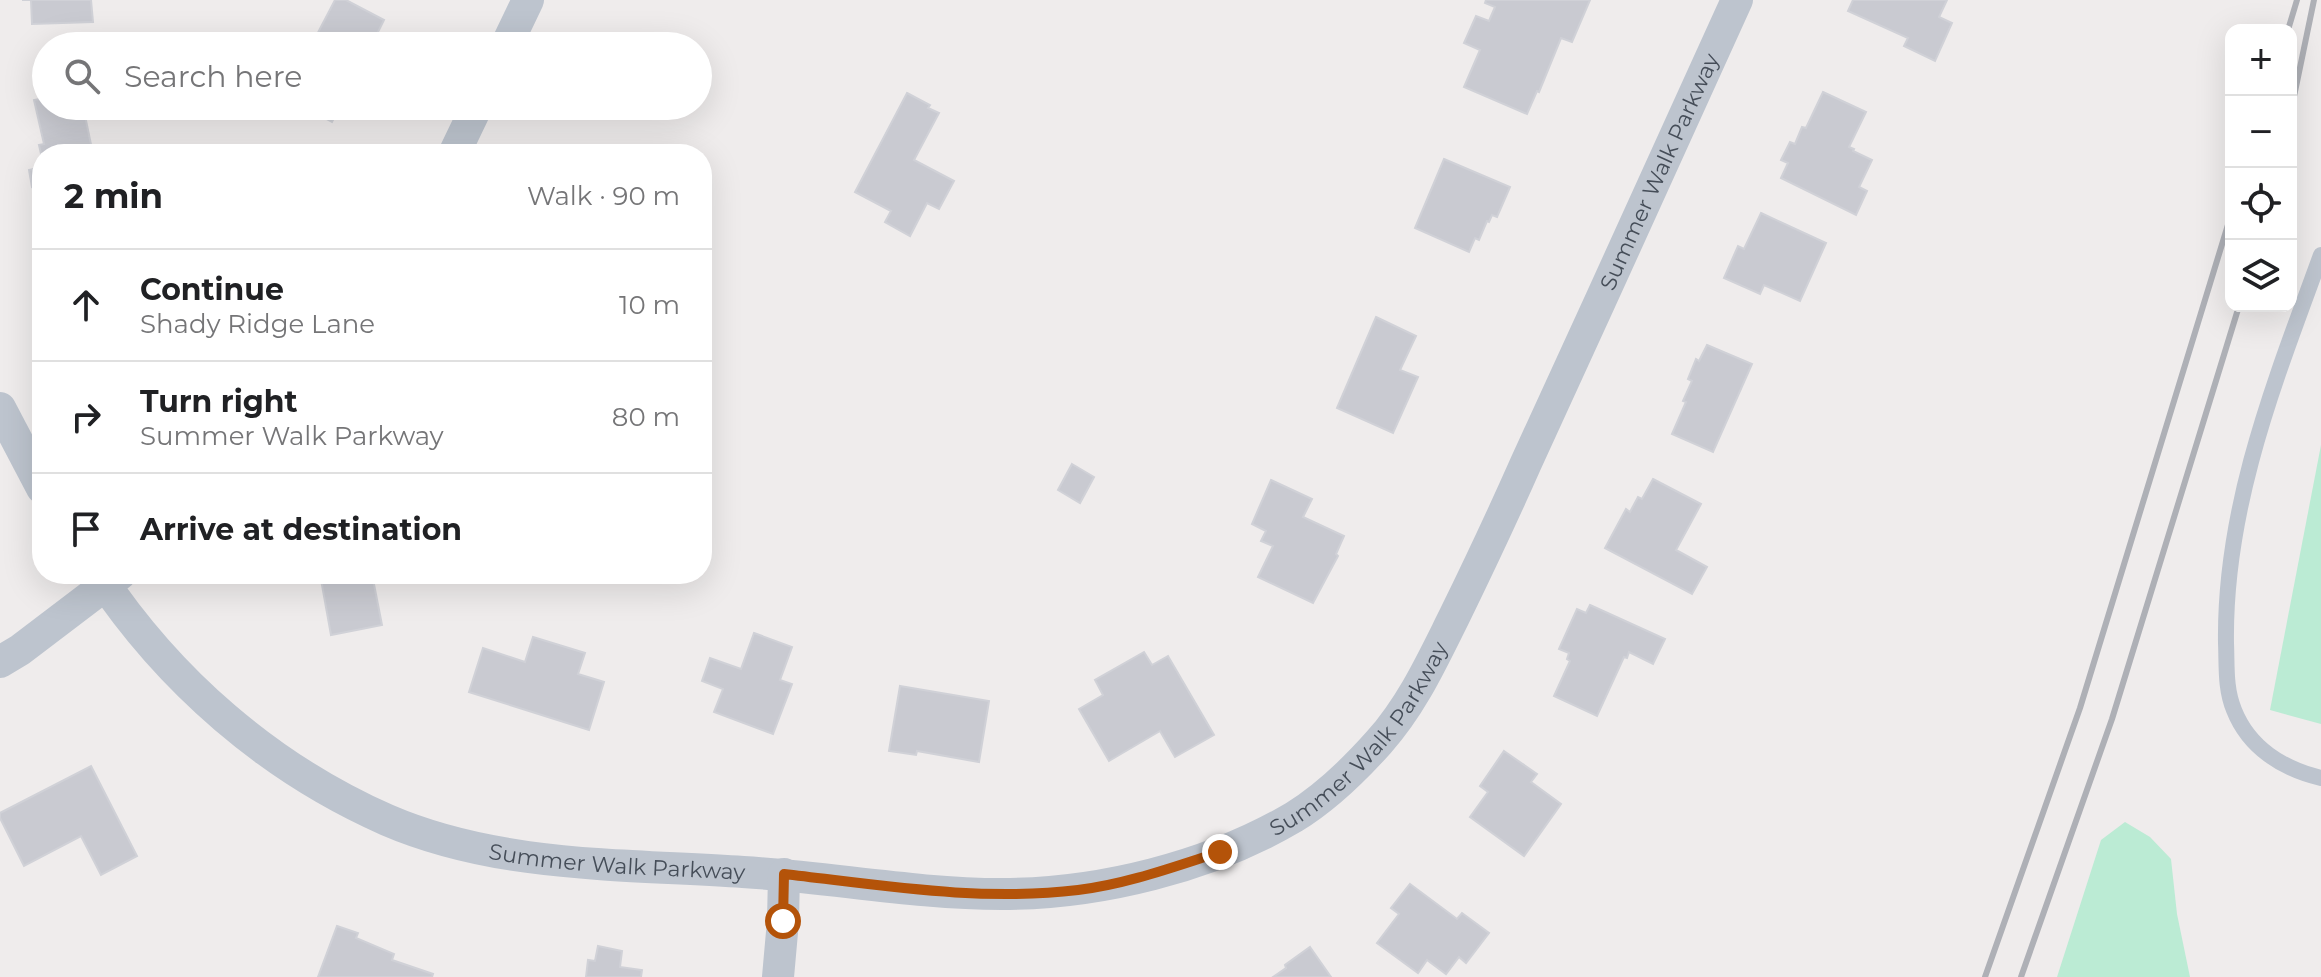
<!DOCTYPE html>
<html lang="en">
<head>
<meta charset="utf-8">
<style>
	body { margin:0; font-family:Montserrat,sans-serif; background:#f2f2f2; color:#202124 }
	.controls { position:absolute; right:24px; top:24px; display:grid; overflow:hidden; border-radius:16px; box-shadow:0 8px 32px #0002 }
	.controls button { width:72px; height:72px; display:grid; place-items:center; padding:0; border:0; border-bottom:2px solid #e0e0e0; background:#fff; color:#202124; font:40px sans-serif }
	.stop { position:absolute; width:24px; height:24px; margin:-18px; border:6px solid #b45309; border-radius:50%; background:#fff }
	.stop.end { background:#b45309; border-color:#fff; box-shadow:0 2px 8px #0008 }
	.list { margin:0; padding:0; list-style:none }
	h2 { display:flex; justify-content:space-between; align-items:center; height:104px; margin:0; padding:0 32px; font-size:34px }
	h2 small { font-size:26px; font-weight:400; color:#757577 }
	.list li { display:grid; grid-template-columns:52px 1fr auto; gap:24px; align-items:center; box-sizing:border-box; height:112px; padding:0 32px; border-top:2px solid #e0e0e0 }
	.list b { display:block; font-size:30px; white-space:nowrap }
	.list p { margin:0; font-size:26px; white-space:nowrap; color:#757577 }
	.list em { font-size:26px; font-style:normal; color:#757577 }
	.icon { flex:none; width:44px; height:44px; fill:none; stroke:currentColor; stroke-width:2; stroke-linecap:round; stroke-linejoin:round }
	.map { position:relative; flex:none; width:2321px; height:977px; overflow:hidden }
	.search { position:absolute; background:#fff; box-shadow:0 8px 32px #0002; left:32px; top:32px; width:680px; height:88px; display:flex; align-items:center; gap:20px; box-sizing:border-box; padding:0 28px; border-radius:44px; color:#757577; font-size:30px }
	.panel { position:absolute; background:#fff; box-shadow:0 8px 32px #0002; left:32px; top:144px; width:680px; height:440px; border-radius:32px }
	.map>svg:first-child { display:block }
</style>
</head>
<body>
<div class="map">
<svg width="2321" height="977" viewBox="0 0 2321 977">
	<rect width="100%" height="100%" fill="#efecec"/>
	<g fill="#bbebd4">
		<polygon points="2321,445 2321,724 2270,710"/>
		<polygon points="2125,822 2150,837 2171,859 2177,914 2190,977 2057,977 2101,840"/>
	</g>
	<g fill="#c9cad1" stroke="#d0d1d7" stroke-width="2">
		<polygon points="22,0 91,0 93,22 32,24 31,0"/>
		<polygon points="335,0 346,0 384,20 371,46 311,46"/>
		<polygon points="1486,0 1590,0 1572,42 1561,38 1539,92 1537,91 1527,114 1464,87 1480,50 1464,43 1476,16 1489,21 1495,7 1485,3"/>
		<polygon points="1853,0 1947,0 1939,17 1952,23 1935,61 1904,46 1908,38 1848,11"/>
		<polygon points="1823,92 1866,112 1849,147 1854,149 1853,151 1872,160 1859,187 1867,191 1856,215 1781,178 1788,163 1781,160 1790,142 1795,144 1802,127 1806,128"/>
		<polygon points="907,93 930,105 928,108 939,113 914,160 954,181 939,209 927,203 910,236 885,222 891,211 855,192"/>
		<polygon points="46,98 46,106 83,106 93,154 42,154 42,158 39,145 44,144 34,100"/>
		<polygon points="302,106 340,106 332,122"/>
		<polygon points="1444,159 1510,187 1497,217 1492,215 1489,222 1487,221 1479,240 1475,238 1469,252 1415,228"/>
		<polygon points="42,167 42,198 39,186 32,187 29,170"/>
		<polygon points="1761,213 1826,243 1800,301 1764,285 1760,294 1724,278 1738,246 1744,249"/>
		<polygon points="1376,317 1416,336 1400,370 1418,377 1393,433 1337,408"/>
		<polygon points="1707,345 1752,364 1713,452 1672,434 1686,402 1683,401 1692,381 1688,379 1696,359 1699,361"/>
		<polygon points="1072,464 1094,477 1080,503 1058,490"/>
		<polygon points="1653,479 1701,504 1676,550 1707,567 1692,594 1605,548 1626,509 1630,512 1638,497 1642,499"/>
		<polygon points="1271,480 1312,499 1303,517 1344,536 1336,554 1338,556 1313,603 1258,577 1273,546 1261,541 1266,531 1252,524"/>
		<polygon points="320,574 372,574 382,625 331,635"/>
		<polygon points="1590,605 1665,639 1653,664 1629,652 1627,658 1624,657 1597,716 1554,696 1570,661 1567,659 1569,653 1559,649 1577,609 1586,613"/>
		<polygon points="754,633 792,647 780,680 792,684 773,734 714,712 723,689 702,681 710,658 741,669"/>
		<polygon points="533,637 585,653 578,674 604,682 589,730 469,692 483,648 525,662"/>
		<polygon points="1144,652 1152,665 1168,656 1214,735 1175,757 1160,731 1109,761 1079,709 1103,695 1095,680"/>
		<polygon points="900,686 989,701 979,762 917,751 916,755 889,751"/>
		<polygon points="1504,751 1537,774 1531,782 1561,804 1524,856 1470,817 1488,792 1480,786"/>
		<polygon points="91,766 137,856 101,875 81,836 24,866 0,818 0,813"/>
		<polygon points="1410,884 1457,919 1462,913 1489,933 1466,963 1459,957 1446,974 1427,960 1418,973 1377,943 1399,914 1391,908"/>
		<polygon points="337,926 358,933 356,938 394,954 392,960 433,974 432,977 318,977"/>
		<polygon points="598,946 622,951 620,967 642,970 641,977 586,977 588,960 595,961"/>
		<polygon points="1310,947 1331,977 1273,977 1286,968 1285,965"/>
	</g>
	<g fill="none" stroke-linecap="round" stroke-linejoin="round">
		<path stroke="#bdc4ce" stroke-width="16" d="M2321,255C2275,381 2224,507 2226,643C2227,666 2225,688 2234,710C2249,748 2283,769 2321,778"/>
		<g stroke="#bdc4ce" stroke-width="32">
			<polyline points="506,46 528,0"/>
			<polyline points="454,154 477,106"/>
			<polyline points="0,408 42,488"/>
			<path id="s1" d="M98,574C169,681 269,768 387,820C498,868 624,864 743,872C829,877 915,894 1002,894C1099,894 1209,867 1294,817C1325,798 1355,769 1379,742C1412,705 1432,661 1454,617C1479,566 1503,515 1526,463C1597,309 1667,154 1737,0"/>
			<polyline points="0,662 20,650 120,574"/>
			<polyline points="778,977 783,921 784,874"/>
		</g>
		<g stroke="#aeb0b6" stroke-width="6">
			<polyline points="2288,30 2297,0"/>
			<polyline points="2291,111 2314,0"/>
			<polyline points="1985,977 2080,708 2231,215"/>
			<polyline points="2021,977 2112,719 2239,306"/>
		</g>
	</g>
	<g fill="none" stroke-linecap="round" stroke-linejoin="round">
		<path stroke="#b45309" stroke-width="10" d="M783,921L784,874C881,885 980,902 1078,890C1127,884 1173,867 1220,852"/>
	</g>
	<g text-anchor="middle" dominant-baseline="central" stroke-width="8" stroke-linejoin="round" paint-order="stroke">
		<g font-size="22" fill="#454d58" stroke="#fff">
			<text stroke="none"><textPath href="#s1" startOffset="2062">Summer Walk Parkway</textPath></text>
			<text stroke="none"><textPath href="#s1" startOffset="1414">Summer Walk Parkway</textPath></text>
			<text stroke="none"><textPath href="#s1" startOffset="620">Summer Walk Parkway</textPath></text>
		</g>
	</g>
</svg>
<div class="controls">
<button>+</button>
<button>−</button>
<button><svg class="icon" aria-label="locate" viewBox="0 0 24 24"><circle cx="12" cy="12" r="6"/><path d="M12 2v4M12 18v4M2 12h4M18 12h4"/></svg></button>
<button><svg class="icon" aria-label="layers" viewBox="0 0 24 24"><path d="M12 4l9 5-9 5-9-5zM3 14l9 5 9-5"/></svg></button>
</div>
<div class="stop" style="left:783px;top:921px"></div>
<div class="stop end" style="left:1220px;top:852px"></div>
<div class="search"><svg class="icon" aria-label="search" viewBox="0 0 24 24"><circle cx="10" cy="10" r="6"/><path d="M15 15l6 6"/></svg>Search here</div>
<section class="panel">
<h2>2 min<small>Walk · 90 m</small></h2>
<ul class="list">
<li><svg class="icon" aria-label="ahead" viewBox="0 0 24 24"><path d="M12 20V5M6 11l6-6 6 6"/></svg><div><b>Continue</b><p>Shady Ridge Lane</p></div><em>10 m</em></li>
<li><svg class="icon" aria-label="right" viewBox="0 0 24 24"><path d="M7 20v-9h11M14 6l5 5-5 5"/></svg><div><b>Turn right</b><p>Summer Walk Parkway</p></div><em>80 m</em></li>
<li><svg class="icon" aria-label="arrive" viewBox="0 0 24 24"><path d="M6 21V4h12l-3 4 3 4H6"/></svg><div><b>Arrive at destination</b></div></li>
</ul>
</section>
</div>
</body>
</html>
